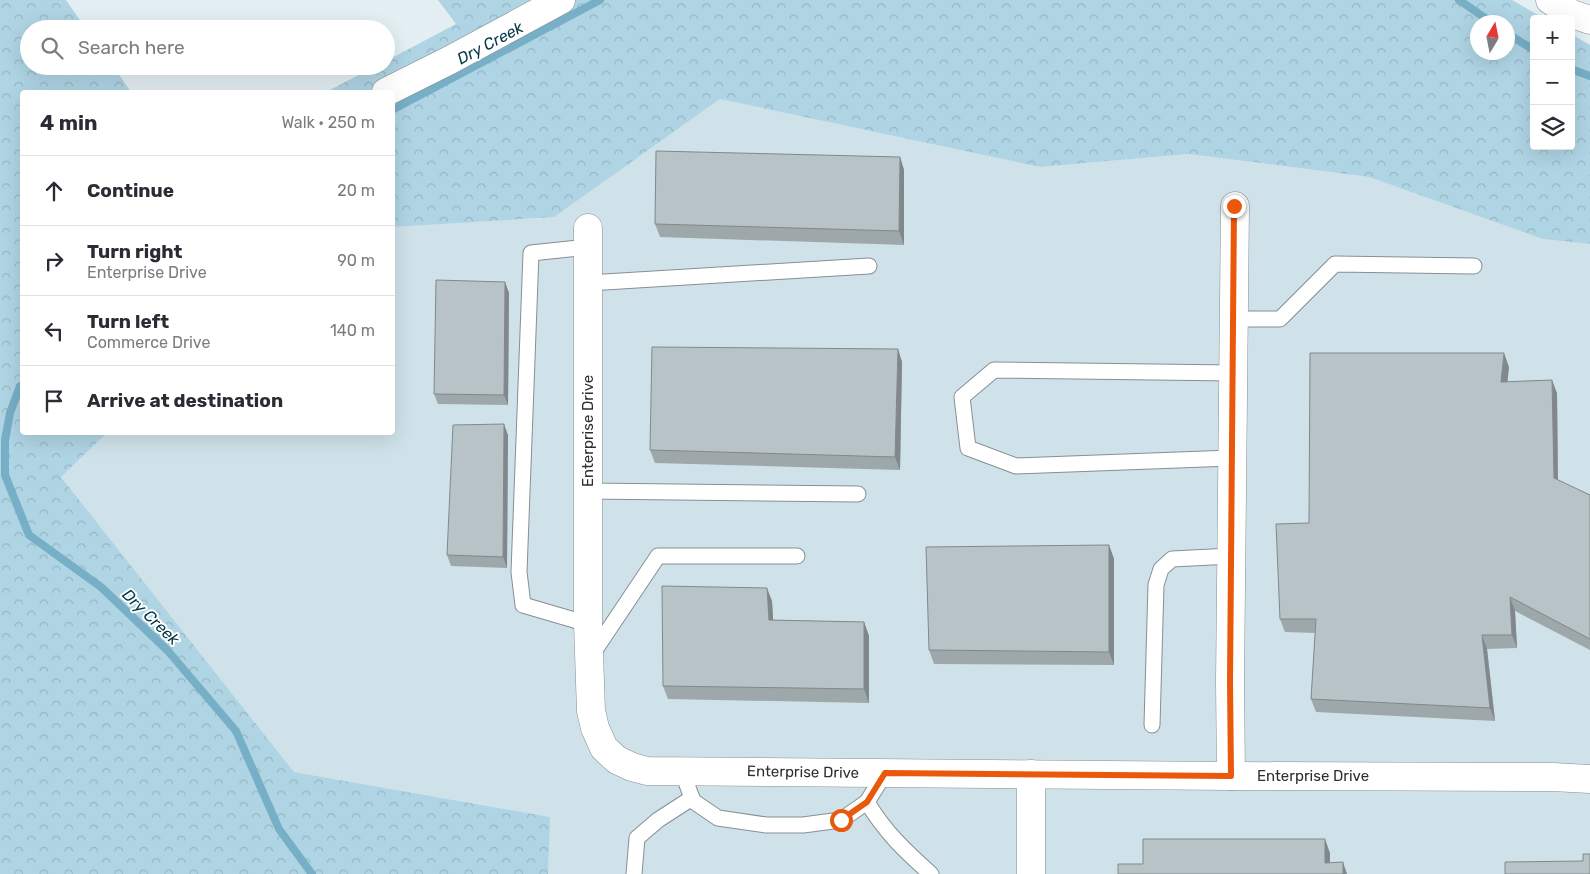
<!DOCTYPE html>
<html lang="en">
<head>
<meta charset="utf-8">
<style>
	body { margin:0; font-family:Rubik,sans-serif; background:#f7f7f7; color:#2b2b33 }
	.controls { position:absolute; right:15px; top:15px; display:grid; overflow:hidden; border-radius:5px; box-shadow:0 5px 20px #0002 }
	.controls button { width:45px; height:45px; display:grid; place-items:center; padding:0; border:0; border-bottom:1px solid #e1e1e2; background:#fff; color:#2b2b33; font:25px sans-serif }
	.compass { position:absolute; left:1470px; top:15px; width:45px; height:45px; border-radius:50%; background:#fff; box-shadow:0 5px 20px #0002; rotate:10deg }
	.stop { position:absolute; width:15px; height:15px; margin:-11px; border:4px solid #ea580c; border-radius:50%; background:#fff }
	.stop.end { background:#ea580c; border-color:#fff; box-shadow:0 1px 5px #0008 }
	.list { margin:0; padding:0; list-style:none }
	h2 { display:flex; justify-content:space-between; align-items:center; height:65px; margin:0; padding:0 20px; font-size:21px }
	h2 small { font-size:16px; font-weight:400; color:#7c7c81 }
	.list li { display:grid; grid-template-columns:32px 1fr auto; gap:15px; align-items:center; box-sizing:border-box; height:70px; padding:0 20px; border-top:1px solid #e1e1e2 }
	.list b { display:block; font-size:19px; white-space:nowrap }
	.list p { margin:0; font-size:16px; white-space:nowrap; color:#7c7c81 }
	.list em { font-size:16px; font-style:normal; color:#7c7c81 }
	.icon { flex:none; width:28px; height:28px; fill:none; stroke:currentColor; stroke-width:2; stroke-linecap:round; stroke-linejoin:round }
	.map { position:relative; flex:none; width:1590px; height:874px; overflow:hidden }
	.search { position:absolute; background:#fff; box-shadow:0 5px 20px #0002; left:20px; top:20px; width:375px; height:55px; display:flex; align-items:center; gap:12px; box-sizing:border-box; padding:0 18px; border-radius:28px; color:#7c7c81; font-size:19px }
	.panel { position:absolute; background:#fff; box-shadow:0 5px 20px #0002; left:20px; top:90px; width:375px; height:345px; border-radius:5px }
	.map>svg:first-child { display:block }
</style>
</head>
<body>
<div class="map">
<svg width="1590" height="874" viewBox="0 0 1590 874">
	<defs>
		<pattern id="forest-crowns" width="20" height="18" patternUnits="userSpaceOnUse" patternTransform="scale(1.25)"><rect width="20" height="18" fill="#afd4e4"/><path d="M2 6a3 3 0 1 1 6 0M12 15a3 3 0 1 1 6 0" fill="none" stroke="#97b6c4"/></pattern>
	</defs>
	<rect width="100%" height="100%" fill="#e4eff3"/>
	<polygon fill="#cfe2e9" points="720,99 1040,167 1189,154 1369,177 1543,239 1590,244 1590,874 548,874 549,817 294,772 61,477 107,433 392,432 393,227 554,216"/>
	<g fill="url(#forest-crowns)" fill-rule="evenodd">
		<polygon points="0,0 66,0 86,29 29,29 29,66 113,66 131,92 22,92 22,432 107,433 61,477 294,772 550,817 548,874 0,874"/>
		<path d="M438,0H1512L1545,19H1534V146H1571V34L1590,45V244L1543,239L1369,177L1189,154L1040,167L720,99L554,217L393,227L392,92H326L376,66H386V61L456,24ZM1478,22H1508V52H1478Z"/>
	</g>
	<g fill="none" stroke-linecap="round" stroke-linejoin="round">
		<g stroke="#77afc6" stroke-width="8">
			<polyline points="1459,0 1491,22"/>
			<polyline points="1508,34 1534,50"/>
			<polyline points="1571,69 1590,76"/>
			<polyline points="392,110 600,0"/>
			<polyline points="22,385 20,386 10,413 5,440 5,475 29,535 101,587 168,651 236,731 279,829 312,874"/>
		</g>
		<g stroke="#868f94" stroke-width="17">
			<g id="lane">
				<polyline points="588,283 869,266"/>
				<polyline points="1234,319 1280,319 1335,264 1474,266"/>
				<polyline points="1232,458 1016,466 968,448 962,397 994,370 1233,373"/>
				<polyline points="588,491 858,494"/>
				<polyline points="588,624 523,605 519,572 531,253 588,247"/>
				<polyline points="591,656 658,556 797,556"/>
				<polyline points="1152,725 1156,585 1161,569 1172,559 1231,556"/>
				<polyline points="682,771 693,801 718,818 766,825 803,825 841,820 867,802 885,773"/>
				<path d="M867,802C885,832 905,851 931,874"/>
				<polyline points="634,874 637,838 658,820 692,798"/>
			</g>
		</g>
		<g stroke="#868f94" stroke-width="29">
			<g id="street">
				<polyline points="1550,0 1572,14 1590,20"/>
				<polyline points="386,92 450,60 561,0"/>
				<polyline points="588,228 588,624 591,711 595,728 604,748 617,760 632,767 647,771 1231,776 1553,777 1590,779"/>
				<polyline points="1231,776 1230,682 1235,206"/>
				<polyline points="1031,874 1031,774"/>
			</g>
		</g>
		<use href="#lane" stroke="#fff" stroke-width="15"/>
		<use href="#street" stroke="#fff" stroke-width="28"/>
	</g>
	<g fill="#9ea8ab">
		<polygon points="900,157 904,170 904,245 660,237 655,224"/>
		<polygon points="505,282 509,293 508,405 438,404 434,394"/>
		<polygon points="898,349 902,362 900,470 655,463 650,450"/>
		<polygon points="1509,367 1507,382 1557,393 1558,480 1590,495 1590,650 1515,611 1517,648 1487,649 1495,721 1316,712 1311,699 1315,633 1285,632 1280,619"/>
		<polygon points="508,435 507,568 451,566 447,555"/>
		<polygon points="1109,545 1114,559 1114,665 934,664 929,650"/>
		<polygon points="772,601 773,620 864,622 869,636 869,703 668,699 663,686"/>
	</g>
	<g fill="#81888b">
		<polygon points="900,157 904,170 904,245 899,231"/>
		<polygon points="505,282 509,293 508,405 504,395"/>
		<polygon points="898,349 902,362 900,470 895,457"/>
		<polygon points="1504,353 1509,367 1506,396 1501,382"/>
		<polygon points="1552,380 1557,393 1558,491 1554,478"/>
		<polygon points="504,424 508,435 507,568 503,557"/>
		<polygon points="1109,545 1114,559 1114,665 1109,652"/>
		<polygon points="767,588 772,601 774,634 769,620"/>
		<polygon points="1510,597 1515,611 1517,648 1512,635"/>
		<polygon points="864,622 869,636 869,703 864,689"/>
		<polygon points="1482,635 1487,649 1495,721 1490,708"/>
		<polygon points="1325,839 1330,853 1330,874 1325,863"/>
		<polygon points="1343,862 1347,874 1343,874"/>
	</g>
	<g fill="#b8c3c7" stroke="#81888b">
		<polygon points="656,151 900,157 899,231 655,224"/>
		<polygon points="436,280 505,282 504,395 434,394"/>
		<polygon points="652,347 898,349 895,457 650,450"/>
		<polygon points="1310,353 1504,353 1501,382 1552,380 1554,478 1590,495 1590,639 1510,597 1512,635 1482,635 1490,708 1311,699 1316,619 1280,619 1276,524 1309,523"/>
		<polygon points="504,424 503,557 447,555 453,425"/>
		<polygon points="1109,545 1109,652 929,650 926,547"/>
		<polygon points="662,586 767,588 769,620 864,622 864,689 663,686"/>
		<polygon points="1143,839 1325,839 1325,863 1343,862 1343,874 1118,874 1118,864 1143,864"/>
		<polygon points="1583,854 1590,854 1590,874 1505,874 1505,862 1583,861"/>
	</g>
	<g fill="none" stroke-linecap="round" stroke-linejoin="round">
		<polyline stroke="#ea580c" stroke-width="6" points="841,820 867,802 885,773 1231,776 1230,682 1234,206"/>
	</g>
	<g text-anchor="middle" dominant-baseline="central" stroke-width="4" stroke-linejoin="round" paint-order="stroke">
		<g font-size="15" fill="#2b2f31" stroke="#fff">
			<text transform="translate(588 431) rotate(-90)">Enterprise Drive</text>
			<text transform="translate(803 772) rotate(1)">Enterprise Drive</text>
			<text x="1313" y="776">Enterprise Drive</text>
		</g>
		<g font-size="16" font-style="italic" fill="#023747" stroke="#fff">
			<text transform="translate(490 43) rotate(-28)">Dry Creek</text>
			<text transform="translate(151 617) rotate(44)">Dry Creek</text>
		</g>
	</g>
</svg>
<div class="controls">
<button>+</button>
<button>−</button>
<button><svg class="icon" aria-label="layers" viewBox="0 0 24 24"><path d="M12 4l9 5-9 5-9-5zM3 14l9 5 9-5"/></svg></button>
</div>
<svg class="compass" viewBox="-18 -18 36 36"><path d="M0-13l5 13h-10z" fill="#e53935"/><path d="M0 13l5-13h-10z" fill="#7c7c81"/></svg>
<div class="stop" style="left:841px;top:820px"></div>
<div class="stop end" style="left:1234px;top:206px"></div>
<div class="search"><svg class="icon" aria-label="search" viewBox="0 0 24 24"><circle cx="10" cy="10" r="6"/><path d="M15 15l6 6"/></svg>Search here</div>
<section class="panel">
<h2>4 min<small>Walk · 250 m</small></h2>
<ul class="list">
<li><svg class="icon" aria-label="ahead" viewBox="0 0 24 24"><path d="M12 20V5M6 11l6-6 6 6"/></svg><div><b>Continue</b></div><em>20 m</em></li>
<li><svg class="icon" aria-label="right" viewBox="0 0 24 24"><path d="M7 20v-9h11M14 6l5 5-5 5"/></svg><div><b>Turn right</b><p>Enterprise Drive</p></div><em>90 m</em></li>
<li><svg class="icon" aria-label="left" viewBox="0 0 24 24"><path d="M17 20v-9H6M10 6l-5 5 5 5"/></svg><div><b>Turn left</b><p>Commerce Drive</p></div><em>140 m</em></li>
<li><svg class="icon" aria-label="arrive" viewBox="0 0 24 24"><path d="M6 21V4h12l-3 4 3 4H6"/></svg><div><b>Arrive at destination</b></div></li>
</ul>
</section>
</div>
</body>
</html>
